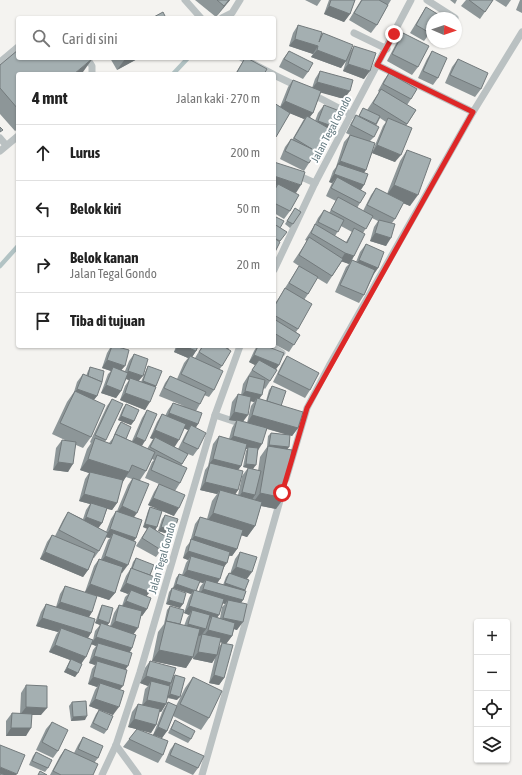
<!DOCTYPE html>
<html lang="id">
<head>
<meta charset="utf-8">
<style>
	body { margin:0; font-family:"Asap Condensed",sans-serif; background:#f2f2f2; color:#222 }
	.controls { position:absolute; right:12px; bottom:12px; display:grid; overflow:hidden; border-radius:4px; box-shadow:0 1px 3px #0004 }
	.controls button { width:36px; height:36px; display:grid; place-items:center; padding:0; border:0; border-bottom:1px solid #e0e0e0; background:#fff; color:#222; font:20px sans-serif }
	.compass { position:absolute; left:426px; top:12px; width:36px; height:36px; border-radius:50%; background:#fff; box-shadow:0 1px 3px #0004; rotate:92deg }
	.stop { position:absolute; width:12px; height:12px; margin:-9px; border:3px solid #de2727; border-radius:50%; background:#fff }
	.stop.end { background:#de2727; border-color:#fff; box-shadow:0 1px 4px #0008 }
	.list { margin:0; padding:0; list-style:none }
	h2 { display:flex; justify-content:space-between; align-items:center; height:52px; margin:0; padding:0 16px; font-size:17px }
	h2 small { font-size:13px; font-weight:400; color:#767676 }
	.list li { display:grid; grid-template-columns:26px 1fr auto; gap:12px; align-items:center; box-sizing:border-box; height:56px; padding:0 16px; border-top:1px solid #e0e0e0 }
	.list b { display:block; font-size:15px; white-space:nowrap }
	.list p { margin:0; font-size:13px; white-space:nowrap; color:#767676 }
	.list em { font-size:13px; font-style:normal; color:#767676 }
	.icon { flex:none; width:22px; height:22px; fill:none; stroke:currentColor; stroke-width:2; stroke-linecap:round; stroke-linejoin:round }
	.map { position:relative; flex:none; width:522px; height:775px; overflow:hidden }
	.search { position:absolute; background:#fff; box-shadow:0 1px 3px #0004; left:16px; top:16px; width:260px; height:44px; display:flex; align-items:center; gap:10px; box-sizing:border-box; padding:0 14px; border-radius:4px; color:#767676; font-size:15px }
	.panel { position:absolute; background:#fff; box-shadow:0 1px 3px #0004; left:16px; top:72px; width:260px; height:276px; border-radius:4px }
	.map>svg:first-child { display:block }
</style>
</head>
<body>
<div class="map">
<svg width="522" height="775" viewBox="0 0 522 775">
	<rect width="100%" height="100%" fill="#f4f3f0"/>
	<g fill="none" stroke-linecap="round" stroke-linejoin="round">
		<g stroke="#b2c3c4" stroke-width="4.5">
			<polyline points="173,74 188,58"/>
			<polyline points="0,266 18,246"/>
		</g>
		<g stroke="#bac1c2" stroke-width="7">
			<polyline points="185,0 201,18"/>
			<polyline points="427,0 455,18"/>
			<polyline points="222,18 232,13 240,0"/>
			<polyline points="354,33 387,49"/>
			<polyline points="87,58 92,66 92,74"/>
			<polyline points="242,58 273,74"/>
			<polyline points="0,62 18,47"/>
			<polyline points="377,65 473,112"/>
			<polyline points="274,75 299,87"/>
			<polyline points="312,94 352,115"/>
			<polyline points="0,138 6,145"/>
			<polyline points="0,151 18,136"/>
			<polyline points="295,174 315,183"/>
			<polyline points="274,270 315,183 411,0"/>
			<polyline points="271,346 282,353"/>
			<polyline points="215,415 245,425"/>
			<polyline points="286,479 307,408 329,366 473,112 522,32"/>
			<polyline points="116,745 138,775"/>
			<polyline points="102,775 116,745 140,672 215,415 240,346"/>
			<polyline points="202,775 281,497"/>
		</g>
	</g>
	<g fill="#8d9698" fill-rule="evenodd">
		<polygon points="195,0 230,0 216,17"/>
		<polygon points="305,0 321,0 317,6"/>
		<polygon points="329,0 355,0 350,14 344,22 324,14"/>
		<polygon points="361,0 391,0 388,5 377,25 371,33 349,20"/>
		<polygon points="450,0 457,0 455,4"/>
		<polygon points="466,0 493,0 480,19 461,6"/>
		<polygon points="495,0 511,0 506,7"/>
		<polygon points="520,0 522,0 522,13 516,10"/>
		<polygon points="426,7 430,33 424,41 410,33 421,15"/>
		<polygon points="298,25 320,37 323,33 350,52 354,46 364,79 343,71 346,61 341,68 311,57 313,54 289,46 293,33"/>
		<polygon points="403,33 418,67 412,75 387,61 398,40"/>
		<polygon points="289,51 308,72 303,79 279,67 283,59"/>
		<polygon points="432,51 438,78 433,85 418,78 427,59"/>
		<polygon points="110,58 139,58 117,70"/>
		<polygon points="245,58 264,74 235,74"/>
		<polygon points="458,59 481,89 475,97 445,83 452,67"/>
		<polygon points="0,65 83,72 81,74 18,74 18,129 15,131 0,114"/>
		<polygon points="320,71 344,99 321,92 313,113 310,117 315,121 318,113 324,105 329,130 309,163 304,171 280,159 285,147 291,139 292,140 304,119 290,113 274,139 274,103 280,107 288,87 293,80 312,88 315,79"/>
		<path d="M389,73L411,99L407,105L416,110L406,126L395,162L372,153L364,173V185L361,190L360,203L357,208L363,211L371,195L376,188L387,194L400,161L407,150L410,206L403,203L395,219L392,223L386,246L370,241L374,227L378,221L372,218L363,233L354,256L352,260L356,262L360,252L366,244L378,268L374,274L364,295L359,303L335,292L346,267L349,264L342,261L327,284L317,278L308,294L304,300L298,329L296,332L300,335L289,352L274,344V305L280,296L285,288L294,274L299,266L293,262L307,241L305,240L314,226L318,218L324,210L329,213L336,201L326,196L332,183L329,182L333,171L336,167L344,142L350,135L346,133L351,123L356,115L358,117L363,108L367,110L379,92L378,91L384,80ZM380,118L386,122L383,126L373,150L370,141L374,137L376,126ZM341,226L352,232L346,242L335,236Z"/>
		<polygon points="274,162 296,193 293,192 290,211 284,219 274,213 274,190 276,186"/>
		<polygon points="295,208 301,212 290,228 285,224"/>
		<polygon points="103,346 115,346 121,370 125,371 129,361 134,354 139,381 141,382 146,370 148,366 156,386 145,410 120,400 125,386 129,380 126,379 121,391 116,398 101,393 108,374 111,371 102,368 107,353 110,348"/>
		<path d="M176,346H198L196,351L192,357L195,358L202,346H230L228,349L222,366L219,370L214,390L209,397L204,395L200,404L196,411L198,424L195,428L198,449L193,456L188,454L181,466L180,483L175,491L174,516L162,511L155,530L161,550L156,557L136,546L147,529L143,527L148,511L150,507L158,509L148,505L154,492L159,484L173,490L145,478L152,462L154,460L152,459L146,471L140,480L134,517L136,538L134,541L122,573L121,572L115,593L109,600L85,592L94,566L99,559H101L108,540L110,538L106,537L99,551L94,558H93L88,570L83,577L40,559L47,542L52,535L55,536L63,520L68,512L83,519L86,510L90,504L79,501L85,479L89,473L80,470L87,449L91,443L90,442L107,406L112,399L106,440L105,442L109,443L113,438L118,426L121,422L126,439L132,441L142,418L147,410L142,446L147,449L153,439L150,438L157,422L162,414L165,416L168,410L173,403L184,406L159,396L165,383L170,376L177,379L184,363L188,358L174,352ZM184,428L188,430L186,433L178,449L174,447ZM126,477L132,479L128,485L117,511H116L111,519L106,532L98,528L102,523L107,509L112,510L117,503L122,483Z"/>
		<path d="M257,346H266L279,365L276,369L270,381L265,389L264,388L259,399L266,401L269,390L272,386L281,406L298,428L292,436L290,435L276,509L261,506L255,526L247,537L241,535L237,549L232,556H229L217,583L223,585L226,577L229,573L230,574L235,559L240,552L247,579L243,600L241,603L237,630L234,629L232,636L226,644L220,642L218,648L222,643L224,678L219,685L209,683L215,658L212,663L193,659V657L186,668L152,661L158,632L164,624L167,610L170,606L180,625L184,626L187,618L189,615L184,613L189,598L191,594L173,588L176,578L179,574L182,575L186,563L188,560L183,558L186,547L190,542L195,524L200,517L207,519L212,501L217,494L200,490L205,470L208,466L213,444L219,436L229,439L232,428L236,421L229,420L232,402L238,394L241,395L243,384L255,365L249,362L254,351ZM250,401L254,402L251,406L247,423L243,422ZM267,429L288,435L271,433L268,436L267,447L260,457L258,471L248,468L242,476L238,495L235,494L238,490V470L241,466L245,449H247L246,451L243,467L253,469L257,451ZM199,582L203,583L200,587L199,591H196ZM223,603L225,604L222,607L220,618H217Z"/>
		<polygon points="287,356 310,390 305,398 273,382 282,364"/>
		<polygon points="90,367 97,396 94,400 91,437 83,448 76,445 68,472 53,470 56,448 62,440 67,441 52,434 67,402 74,392 77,382 83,374 86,376 88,371"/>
		<polygon points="126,404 134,421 131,425 118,420 123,408"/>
		<polygon points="165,515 174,531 172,535 158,531 162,519"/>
		<polygon points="136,558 150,575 147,596 147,609 142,616 141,616 133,634 132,648 130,652 113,715 89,706 95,690 97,687 88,684 92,669 95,665 89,663 93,650 96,646 91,644 75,677 64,672 70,660 49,652 56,635 58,632 36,626 41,612 46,604 56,607 60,594 65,586 92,612 89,617 91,633 88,638 93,640 95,631 100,625 95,623 100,609 102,605 109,623 107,626 110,626 114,613 119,605 122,606 125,597 128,594 120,591 126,576 131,568 133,562"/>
		<polygon points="172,588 183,604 180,608 166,604 169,592"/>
		<polygon points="150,661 173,677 175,675 177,700 167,698 166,704 161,712 159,711 156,725 151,733 138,729 163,755 158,763 123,747 137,729 128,727 132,712 138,704 142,705 145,689 148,686 140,683 145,668"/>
		<polygon points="193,677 209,718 201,730 173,716 167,731 162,738 153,735 163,710 168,702 176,706 185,688"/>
		<polygon points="26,685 41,715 32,715 26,736 6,736 6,721 12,713 20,714 21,693"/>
		<polygon points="72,702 85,720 71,721 69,706"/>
		<polygon points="99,710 107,730 104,734 90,727 96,714"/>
		<polygon points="175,720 191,739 188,743 168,733"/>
		<polygon points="52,722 58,751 53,758 36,750 46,729"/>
		<polygon points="83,737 98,758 94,763 93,775 50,775 60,756 65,749 74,753 78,745"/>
		<polygon points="175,743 198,768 193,775 165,762 170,750"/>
		<polygon points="36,752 48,768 45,772 29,765 33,756"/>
	</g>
	<g fill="#737a7c">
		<polygon points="229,0 230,0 216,17 224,6"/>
		<polygon points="329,6 350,14 344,22 324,14"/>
		<polygon points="295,39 318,46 313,54 289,46"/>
		<polygon points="317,50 346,61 341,68 311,57"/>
		<polygon points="93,58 83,72 81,74 74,74"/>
		<polygon points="126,58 139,58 117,70 125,59"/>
		<polygon points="348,64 370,71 364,79 343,71"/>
		<polygon points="317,82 350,91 344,99 311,90"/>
		<polygon points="285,101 313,113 307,120 307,116 304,119 279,109"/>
		<polygon points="318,121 332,126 326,134 312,128"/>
		<polygon points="377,145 401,155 395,162 372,153"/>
		<polygon points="340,161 366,170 361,177 337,165"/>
		<polygon points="334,174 364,185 359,192 337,177 332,183 329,182"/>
		<polygon points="274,176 301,185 296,193 277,187 278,184 276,186 274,186"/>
		<polygon points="394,185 418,195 410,206 386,196"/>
		<polygon points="375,233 391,238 386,246 370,241"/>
		<polygon points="345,253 354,256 349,264 340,261"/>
		<polygon points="359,260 378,268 373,275 354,267"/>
		<polygon points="103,346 111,346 110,348"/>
		<polygon points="178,346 184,346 196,351 191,359 190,356 188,358 174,352"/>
		<polygon points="221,346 230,346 228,349"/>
		<polygon points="254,355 279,365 273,373 259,360 255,365 249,362"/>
		<polygon points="107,360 125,366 119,373 113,367 111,371 102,368"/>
		<polygon points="128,371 143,376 137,383 130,378 129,380 123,378"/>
		<polygon points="143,381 156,386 154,390 140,385"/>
		<polygon points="106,385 121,391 116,398 101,393"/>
		<polygon points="77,389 97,396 91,403 72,396"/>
		<polygon points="245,391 262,395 257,402 257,398 254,402 240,398"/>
		<polygon points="125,393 150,402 145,410 120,400"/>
		<polygon points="234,412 248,415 242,423 237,420 236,421 229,420"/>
		<polygon points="169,413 198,424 193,432 191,425 188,430 164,421"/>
		<polygon points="252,415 298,428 292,436 247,423"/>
		<polygon points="121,416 134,421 131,425 118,420"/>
		<polygon points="155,430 179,440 174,448 155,437 153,439 150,438"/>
		<polygon points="233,436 262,444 257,452 248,447 247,449 227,444"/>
		<polygon points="136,437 145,441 140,449 130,445"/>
		<polygon points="269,445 289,447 286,451 268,447"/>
		<polygon points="88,459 129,472 122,483 90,472 89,473 80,470"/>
		<polygon points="213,459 241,466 236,473 210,463"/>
		<polygon points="58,462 73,464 68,472 53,470"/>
		<polygon points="246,464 256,465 253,469 243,467"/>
		<polygon points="205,482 238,490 233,498 220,490 217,494 200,490"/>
		<polygon points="242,492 255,495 250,503 237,500"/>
		<polygon points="260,493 284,498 276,509 252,504"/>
		<polygon points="84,494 117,503 112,510 90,504 91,503 90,504 79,501"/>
		<polygon points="153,498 179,508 174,516 148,505"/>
		<polygon points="122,506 137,513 132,520 116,514"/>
		<polygon points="213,513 255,526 247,537 205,524"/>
		<polygon points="86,517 102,523 97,530 81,525"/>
		<polygon points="145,524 157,527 155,531 143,527"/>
		<polygon points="161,527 174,531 172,535 158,531"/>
		<polygon points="110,529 136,538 131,545 113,533 110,538 105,537"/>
		<polygon points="194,536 237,549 232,556 190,544 191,541"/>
		<polygon points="188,551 227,563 221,571 191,556 188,560 183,558"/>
		<polygon points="45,552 88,570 83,577 40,559"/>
		<polygon points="105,556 128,565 122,573 99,564"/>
		<polygon points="236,567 252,572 247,579 230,574"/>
		<polygon points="187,570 220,579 215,587 206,580 203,583 182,577"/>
		<polygon points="126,583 150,592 144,599 131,590 128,594 120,591"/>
		<polygon points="225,583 245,590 243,594 223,587"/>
		<polygon points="90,584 115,593 109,600 85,592"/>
		<polygon points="176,584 194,590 191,594 173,588"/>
		<polygon points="203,589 243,600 238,607 228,600 225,604 198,596"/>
		<polygon points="169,600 183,604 180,608 166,604"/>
		<polygon points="126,601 147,609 142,616 121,608"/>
		<polygon points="60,602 92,612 87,620 55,609"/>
		<polygon points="189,606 219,615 214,622 212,616 208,621 192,610 189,615 184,613"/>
		<polygon points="42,618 91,633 86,641 61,628 58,632 36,626"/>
		<polygon points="223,618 243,622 237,630 218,625"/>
		<polygon points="98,619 109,623 106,627 101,623 100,625 95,623"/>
		<polygon points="115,621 138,628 133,635 109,629"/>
		<polygon points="188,624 206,629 201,636 202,634 200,636 183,632"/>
		<polygon points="208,630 232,636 226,644 203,637"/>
		<polygon points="96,637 132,648 127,656 98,643 96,646 91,644"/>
		<polygon points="55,645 86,657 81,664 49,652"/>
		<polygon points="159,650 193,657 186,668 152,661"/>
		<polygon points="198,652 217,655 212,663 193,659"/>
		<polygon points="94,656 128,666 123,673 97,661 95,665 89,663"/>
		<polygon points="67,668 78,673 75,677 64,672"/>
		<polygon points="214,675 224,678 219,685 209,683"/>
		<polygon points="146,676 171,683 166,691 151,681 148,686 140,683"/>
		<polygon points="93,677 123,686 117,693 100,683 97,687 88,684"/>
		<polygon points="170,694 180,697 177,700 167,697"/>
		<polygon points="95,699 119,707 113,715 89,706"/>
		<polygon points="147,700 166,704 161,712 141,707"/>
		<polygon points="26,707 47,708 41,715 20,715"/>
		<polygon points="87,716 85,720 71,721 73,717"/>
		<polygon points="134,719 156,725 151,733 128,727"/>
		<polygon points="158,727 167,731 162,738 153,735"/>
		<polygon points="11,728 31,728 26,736 6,736"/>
		<polygon points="0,767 17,774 16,775 0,775"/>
	</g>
	<g fill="#a4afb1" stroke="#737a7c">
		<polygon points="217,0 229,0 224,6"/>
		<polygon points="331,0 355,0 350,14 329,6"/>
		<polygon points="362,0 379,0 388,5 377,25 354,13"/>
		<polygon points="469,0 493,0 485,12"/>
		<polygon points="426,7 439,15 438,18 432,18 432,29 430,33 416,25"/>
		<polygon points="163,12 166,18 152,18"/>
		<polygon points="298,25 322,32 319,42 323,33 353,45 346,61 317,50 318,46 295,39"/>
		<polygon points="403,33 429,46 418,67 392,54"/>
		<polygon points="354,46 376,53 370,71 348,64"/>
		<polygon points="18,50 18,58 93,58 74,74 18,74 18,109 0,88 0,65"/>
		<polygon points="289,51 313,63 308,72 284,59"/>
		<polygon points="432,51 447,58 438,78 423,71"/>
		<polygon points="245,58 247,58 267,69 264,74 236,74"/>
		<polygon points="458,59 488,73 481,89 450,75"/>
		<polygon points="320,71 353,80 350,91 317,82"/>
		<polygon points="389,73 417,89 411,99 383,84"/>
		<polygon points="293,80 321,91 313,113 285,101"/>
		<polygon points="381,89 416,110 407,124 373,103"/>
		<polygon points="274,103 290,113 276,137 274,136"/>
		<polygon points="324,105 337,110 332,126 318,121"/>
		<polygon points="363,108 380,116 376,124 359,116"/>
		<polygon points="356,115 379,127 374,137 351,125"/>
		<polygon points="307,116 330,129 309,163 285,151 291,139 312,149 294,138"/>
		<polygon points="388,118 412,128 401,155 377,145"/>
		<polygon points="0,127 3,130 0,132"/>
		<polygon points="350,135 375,143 366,170 340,161"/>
		<polygon points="407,150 431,159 418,195 394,185"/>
		<polygon points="274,162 305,172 301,185 274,176"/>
		<polygon points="338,164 368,174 364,185 334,174"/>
		<polygon points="337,177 366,193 360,203 331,188"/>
		<polygon points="278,184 299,195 290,211 274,203 274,191"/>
		<polygon points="376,188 404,202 395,219 367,205"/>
		<polygon points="338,197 373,216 366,229 331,210"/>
		<polygon points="295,208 301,212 293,224 287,221"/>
		<polygon points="324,210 344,220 338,232 318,222"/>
		<polygon points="274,216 284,221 280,228 274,224"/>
		<polygon points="379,220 395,224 391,238 375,233"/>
		<polygon points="274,224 287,232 280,241 274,238"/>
		<polygon points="315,224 347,243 354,228 365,234 354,256 345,253 311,233"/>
		<polygon points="309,237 343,259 332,276 299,255"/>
		<polygon points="274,238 280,242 274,254"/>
		<polygon points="366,244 384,252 378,268 359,260"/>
		<polygon points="352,260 375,270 364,295 340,285"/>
		<polygon points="299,266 318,277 308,294 289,283"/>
		<polygon points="285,288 312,304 298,329 274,315 274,307"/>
		<polygon points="274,319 300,335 294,345 274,333"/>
		<polygon points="112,346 114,346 129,350 125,366 107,360"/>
		<polygon points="184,346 198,346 196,351"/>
		<polygon points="203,346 223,346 231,351 222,366 199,352"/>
		<polygon points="258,346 266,346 284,353 279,365 254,355"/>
		<polygon points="134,354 148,359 143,376 128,371"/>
		<polygon points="190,356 223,371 214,390 181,374"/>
		<polygon points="287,356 319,373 310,390 278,374"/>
		<polygon points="259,360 277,370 270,381 252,370"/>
		<polygon points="148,366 162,371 156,386 143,381"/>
		<polygon points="90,367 104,371 102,382 88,376"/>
		<polygon points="113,367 128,373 121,391 106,385"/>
		<polygon points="83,374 102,382 97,396 77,389"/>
		<polygon points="170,376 206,392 200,404 164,388"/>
		<polygon points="249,376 265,380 262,395 245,391"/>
		<polygon points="130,378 156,387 150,402 125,393"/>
		<polygon points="272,386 286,391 281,406 267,401"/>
		<polygon points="75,391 105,405 91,437 60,423"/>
		<polygon points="238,394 251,397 248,415 234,412"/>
		<polygon points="257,398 303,412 298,428 252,415"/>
		<polygon points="112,399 123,404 106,440 95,435"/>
		<polygon points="173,403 202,413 198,424 169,413"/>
		<polygon points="126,404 139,410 134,421 121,416"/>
		<polygon points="147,410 157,414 145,441 136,437"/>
		<polygon points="162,414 186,424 179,440 155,430"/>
		<polygon points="237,420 267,428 262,444 233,436"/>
		<polygon points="121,422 131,427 126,439 115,434"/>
		<polygon points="191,425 206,433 198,449 183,442"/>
		<polygon points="271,433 290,435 289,447 269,445"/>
		<polygon points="115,434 155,452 146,471 132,465 129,472 88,459 95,438 111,444"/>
		<polygon points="219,436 247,444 241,466 213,459"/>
		<polygon points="155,437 188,454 182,464 150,447"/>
		<polygon points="62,440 76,442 73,464 58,462"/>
		<polygon points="268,446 292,450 284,498 260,493"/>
		<polygon points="248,447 258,448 256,465 246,464"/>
		<polygon points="157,455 187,468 180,483 151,470"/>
		<polygon points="210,463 243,471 238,490 205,482"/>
		<polygon points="248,468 261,471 255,495 242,492"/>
		<polygon points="90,472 123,480 117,503 84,494"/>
		<polygon points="133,478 149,484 137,513 122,506"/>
		<polygon points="159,484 185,495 179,508 153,498"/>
		<polygon points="220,490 262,502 255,526 213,513"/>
		<polygon points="91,503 107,508 102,523 86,517"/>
		<polygon points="150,507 162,511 157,527 145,524"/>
		<polygon points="116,511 142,520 136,538 110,529"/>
		<polygon points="68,512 108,533 99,551 59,530"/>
		<polygon points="165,515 178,519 174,531 161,527"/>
		<polygon points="200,517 243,530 237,549 194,536"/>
		<polygon points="149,526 168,538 161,550 142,538"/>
		<polygon points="113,533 136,542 128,565 105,556"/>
		<polygon points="52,535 95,553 88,570 45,552"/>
		<polygon points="191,539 230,552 227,563 188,551"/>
		<polygon points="240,552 257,557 252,572 236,567"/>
		<polygon points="191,556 224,566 220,579 187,570"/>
		<polygon points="136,558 154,565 150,575 132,569"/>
		<polygon points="99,559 123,567 115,593 90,584"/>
		<polygon points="131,568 155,577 150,592 126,583"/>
		<polygon points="229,573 249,580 245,590 225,583"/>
		<polygon points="179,574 200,581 196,591 176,584"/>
		<polygon points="206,580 246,591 243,600 203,589"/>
		<polygon points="65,586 97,596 92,612 60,602"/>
		<polygon points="172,588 186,593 183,604 169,600"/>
		<polygon points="131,590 151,598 147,609 126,601"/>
		<polygon points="194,590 224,599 219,615 189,606"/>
		<polygon points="228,600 247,604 243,622 223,618"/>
		<polygon points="46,604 95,619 91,633 42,618"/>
		<polygon points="102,605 113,608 109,623 98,619"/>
		<polygon points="119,605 142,611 138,628 115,621"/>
		<polygon points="170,606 184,610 180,624 166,621"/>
		<polygon points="192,610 210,615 206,629 188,624"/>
		<polygon points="212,616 235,623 232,636 208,630"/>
		<polygon points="166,621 200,629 193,657 159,650"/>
		<polygon points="101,623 136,635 132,648 96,637"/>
		<polygon points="61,628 93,640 86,657 55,645"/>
		<polygon points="202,634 221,638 217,655 198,652"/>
		<polygon points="98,643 132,653 128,666 94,656"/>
		<polygon points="222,643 233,645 224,678 214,675"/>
		<polygon points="71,659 82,664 78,673 67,668"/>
		<polygon points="97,661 127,670 123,686 93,677"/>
		<polygon points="150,661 176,668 171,683 146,676"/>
		<polygon points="175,675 185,678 180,697 170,694"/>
		<polygon points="193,677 222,691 209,718 180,704"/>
		<polygon points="151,681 170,686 166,704 147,700"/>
		<polygon points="100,683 124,691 119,707 95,699"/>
		<polygon points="26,685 47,686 47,708 26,707"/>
		<polygon points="86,701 87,716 73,717 72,702"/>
		<polygon points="168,702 177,706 167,731 158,727"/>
		<polygon points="138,704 160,709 156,725 134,719"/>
		<polygon points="99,710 113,716 107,730 93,723"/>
		<polygon points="12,713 32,714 31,728 11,728"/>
		<polygon points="175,720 195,731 191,739 171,729"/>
		<polygon points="52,722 68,730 58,751 42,742"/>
		<polygon points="137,729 168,741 163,755 129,739"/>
		<polygon points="83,737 103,746 98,758 78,749"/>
		<polygon points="175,743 204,756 198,768 170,755"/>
		<polygon points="0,745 25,755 17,774 0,767"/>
		<polygon points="65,749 98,764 93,775 61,775 53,771"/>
		<polygon points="36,752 52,760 48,768 32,761"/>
		<polygon points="40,771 47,775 38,775"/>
		<polygon points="0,773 6,775 0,775"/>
	</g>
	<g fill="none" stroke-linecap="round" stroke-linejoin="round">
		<polyline stroke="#de2727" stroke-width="5" points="282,493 307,408 473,112 377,65 394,34"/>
	</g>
	<g text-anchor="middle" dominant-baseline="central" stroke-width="4" stroke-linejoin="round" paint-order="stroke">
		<g font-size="11" fill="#647a80" stroke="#fff">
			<text transform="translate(331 129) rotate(-62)">Jalan Tegal Gondo</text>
			<text transform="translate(162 558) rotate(-74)">Jalan Tegal Gondo</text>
		</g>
	</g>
</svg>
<div class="controls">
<button>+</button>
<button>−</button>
<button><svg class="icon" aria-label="locate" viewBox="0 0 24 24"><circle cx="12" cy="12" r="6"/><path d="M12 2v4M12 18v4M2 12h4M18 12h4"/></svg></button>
<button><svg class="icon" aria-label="layers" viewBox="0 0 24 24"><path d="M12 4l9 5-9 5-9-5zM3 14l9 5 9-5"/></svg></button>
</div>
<svg class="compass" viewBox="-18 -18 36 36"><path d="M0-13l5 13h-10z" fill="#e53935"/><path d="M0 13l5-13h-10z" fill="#767676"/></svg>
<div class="stop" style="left:282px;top:493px"></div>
<div class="stop end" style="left:394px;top:34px"></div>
<div class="search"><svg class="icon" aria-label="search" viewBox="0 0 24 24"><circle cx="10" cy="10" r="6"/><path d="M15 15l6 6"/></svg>Cari di sini</div>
<section class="panel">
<h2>4 mnt<small>Jalan kaki · 270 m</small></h2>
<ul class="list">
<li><svg class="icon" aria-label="ahead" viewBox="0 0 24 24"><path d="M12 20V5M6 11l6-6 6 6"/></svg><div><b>Lurus</b></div><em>200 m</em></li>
<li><svg class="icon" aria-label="left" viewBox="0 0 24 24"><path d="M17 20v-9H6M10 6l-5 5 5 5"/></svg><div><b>Belok kiri</b></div><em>50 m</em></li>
<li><svg class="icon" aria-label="right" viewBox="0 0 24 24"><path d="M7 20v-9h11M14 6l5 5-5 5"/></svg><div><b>Belok kanan</b><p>Jalan Tegal Gondo</p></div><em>20 m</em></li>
<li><svg class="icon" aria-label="arrive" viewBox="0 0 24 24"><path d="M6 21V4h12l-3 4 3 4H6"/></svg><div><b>Tiba di tujuan</b></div></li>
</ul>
</section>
</div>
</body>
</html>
